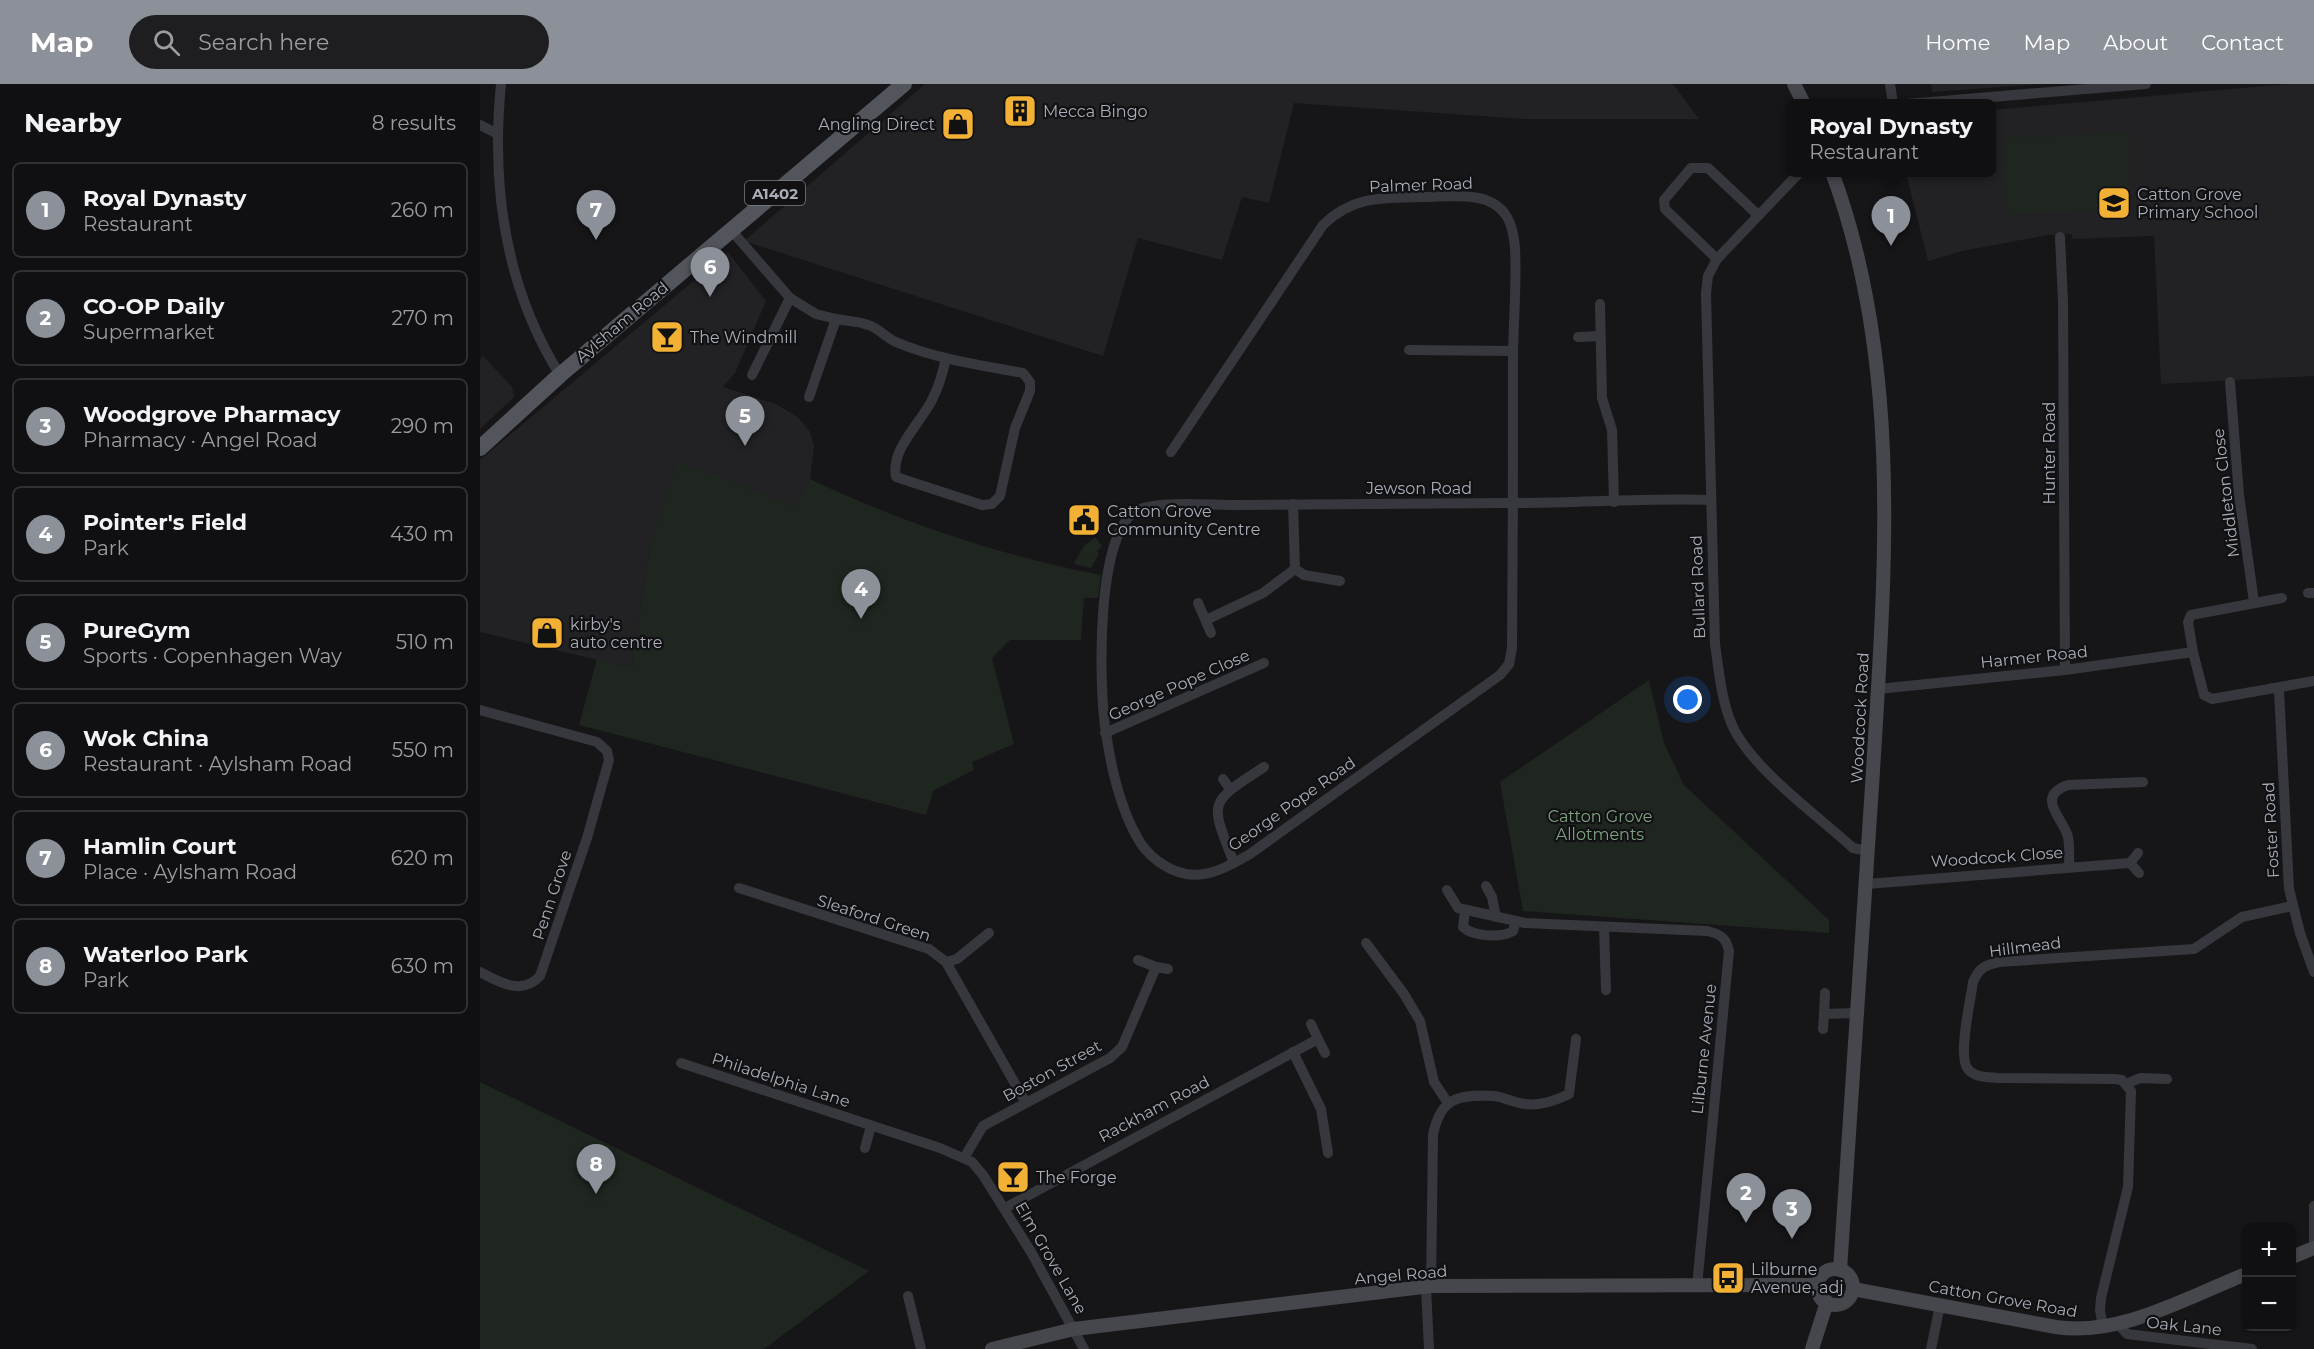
<!DOCTYPE html>
<html lang="en">
<head>
<meta charset="utf-8">
<style>
	body { margin:0; font-family:Montserrat,sans-serif; background:#1e1e20; color:#f1f3f6 }
	.controls { position:absolute; right:18px; bottom:18px; display:grid; overflow:hidden; border-radius:9px; box-shadow:0 2px 4px #0004 }
	.controls button { width:54px; height:54px; display:grid; place-items:center; padding:0; border:0; border-bottom:2px solid #303032; background:#101012; color:#f1f3f6; font:30px sans-serif }
	.you { position:absolute; left:1208px; top:616px; width:21px; height:21px; margin:-15px; border:4px solid #fff; border-radius:50%; background:#1a73e8; box-shadow:0 0 0 9px #1a73e833 }
	.badge { display:grid; place-items:center; width:39px; height:39px; border-radius:50%; background:#8c9099; color:#fff; font-size:20px; font-weight:700 }
	.pin { position:absolute; translate:-50% -50px; filter:drop-shadow(0 2px 3px #0008) }
	.pin::after { content:''; position:absolute; top:32px; width:21px; height:18px; background:inherit; clip-path:polygon(0 0,100% 0,50% 100%) }
	.popup { position:absolute; left:1306px; top:15px; width:210px; height:78px; box-sizing:border-box; display:grid; place-content:center; border-radius:9px; background:#101012; filter:drop-shadow(0 2px 4px #0005); font-size:20px; white-space:nowrap; color:#9c9d9f }
	.popup b { font-size:22px; color:#f1f3f6 }
	.popup::after { content:''; position:absolute; left:50%; top:100%; margin-left:-12px; border:12px solid transparent; border-top-color:#101012 }
	.list { margin:0; padding:0; list-style:none }
	h2 { display:flex; justify-content:space-between; align-items:center; height:78px; margin:0; padding:0 24px; font-size:26px }
	h2 small { font-size:20px; font-weight:400; color:#9c9d9f }
	.list li { display:grid; grid-template-columns:39px 1fr auto; gap:18px; align-items:center; box-sizing:border-box; height:96px; margin:0 12px 12px; padding:0 12px; border:2px solid #303032; border-radius:9px }
	.list b { display:block; font-size:22px; white-space:nowrap }
	.list p { margin:0; font-size:20px; white-space:nowrap; color:#9c9d9f }
	.list em { font-size:20px; font-style:normal; color:#9c9d9f }
	.icon { flex:none; width:33px; height:33px; fill:none; stroke:currentColor; stroke-width:2; stroke-linecap:round; stroke-linejoin:round }
	.map { position:relative; flex:none; width:1834px; height:1265px; overflow:hidden }
	header { display:flex; align-items:center; gap:36px; box-sizing:border-box; height:84px; padding:0 30px; background:#8c9099; color:#fff }
	header strong { font-size:28px }
	nav { display:flex; gap:33px; margin-inline-start:auto; font-size:21px }
	.search { width:420px; height:54px; background:#1e1e20; display:flex; align-items:center; gap:15px; box-sizing:border-box; padding:0 21px; border-radius:33px; color:#9c9d9f; font-size:22px }
	main { display:flex }
	aside { flex:1; background:#101012 }
	.map>svg:first-child { display:block }
</style>
</head>
<body>
<header>
<strong>Map</strong>
<div class="search"><svg class="icon" aria-label="search" viewBox="0 0 24 24"><circle cx="10" cy="10" r="6"/><path d="M15 15l6 6"/></svg>Search here</div>
<nav><a>Home</a><a>Map</a><a>About</a><a>Contact</a></nav>
</header>
<main>
<aside>
<h2>Nearby<small>8 results</small></h2>
<ul class="list">
<li><span class="badge">1</span><div><b>Royal Dynasty</b><p>Restaurant</p></div><em>260 m</em></li>
<li><span class="badge">2</span><div><b>CO-OP Daily</b><p>Supermarket</p></div><em>270 m</em></li>
<li><span class="badge">3</span><div><b>Woodgrove Pharmacy</b><p>Pharmacy · Angel Road</p></div><em>290 m</em></li>
<li><span class="badge">4</span><div><b>Pointer's Field</b><p>Park</p></div><em>430 m</em></li>
<li><span class="badge">5</span><div><b>PureGym</b><p>Sports · Copenhagen Way</p></div><em>510 m</em></li>
<li><span class="badge">6</span><div><b>Wok China</b><p>Restaurant · Aylsham Road</p></div><em>550 m</em></li>
<li><span class="badge">7</span><div><b>Hamlin Court</b><p>Place · Aylsham Road</p></div><em>620 m</em></li>
<li><span class="badge">8</span><div><b>Waterloo Park</b><p>Park</p></div><em>630 m</em></li>
</ul>
</aside>
<div class="map">
<svg width="1834" height="1265" viewBox="0 0 1834 1265">
	<rect width="100%" height="100%" fill="#161618"/>
	<g fill="#222225">
		<polygon points="445,0 1193,0 1219,35 1044,35 814,19 789,119 762,113 742,176 658,154 623,272 264,157"/>
		<polygon points="1451,0 1562,0 1452,8"/>
		<polygon points="1808,0 1834,0 1834,292 1681,300 1674,152 1592,155 1592,150 1568,151 1482,167 1448,177 1426,89 1512,88 1512,26"/>
		<polygon points="248,168 286,217 255,289 243,303 296,320 319,334 330,348 334,362 330,395 315,423 299,418 169,467 152,584 0,548 0,376"/>
		<polygon points="3,272 32,303 34,313 0,345 0,276"/>
	</g>
	<g fill="#1e261f">
		<polygon points="1649,49 1651,126 1525,130 1523,54"/>
		<path d="M197,377L315,422L330,395C423,439 519,471 621,491L618,514H604L601,556H530L512,574L534,660L492,678L494,686L453,707L446,731L99,641L117,575L152,584L169,467Z"/>
		<polygon points="615,453 622,462 617,467 619,470 611,484 594,480 603,463"/>
		<polygon points="1169,596 1184,659 1204,701 1349,836 1349,849 1043,827 1020,698"/>
		<polygon points="0,998 389,1187 284,1265 0,1265"/>
	</g>
	<g fill="none" stroke-linecap="round" stroke-linejoin="round">
		<g stroke="#37383d" stroke-width="10">
			<path d="M21,0C11,102 25,203 80,291"/>
			<polyline points="1410,0 1413,20"/>
			<polyline points="1427,20 1666,0"/>
			<polyline points="0,41 16,49"/>
			<path d="M1320,88L1237,175L1228,192L1226,209L1235,560C1239,587 1241,615 1252,641C1271,684 1337,731 1373,764L1388,767"/>
			<polyline points="251,146 310,214 272,291"/>
			<polyline points="1580,153 1583,218 1585,586"/>
			<polyline points="1237,175 1185,125 1184,116 1211,84 1228,84 1278,131"/>
			<polyline points="310,214 336,230 356,235"/>
			<polyline points="1120,220 1122,314 1132,346 1134,418"/>
			<polyline points="1098,253 1120,252"/>
			<polyline points="929,266 1033,267"/>
			<polyline points="1750,298 1759,411 1774,518"/>
			<path d="M329,313L356,235C366,237 378,237 388,241C399,244 406,254 416,258C452,274 503,282 543,289L550,298V307L535,344L520,412L512,420L502,421L416,393C410,365 442,338 453,314C459,302 463,288 466,274"/>
			<path d="M691,368L843,141C874,111 904,114 944,113C970,113 1008,106 1025,130C1032,139 1034,153 1035,164C1037,202 1033,240 1033,278C1033,373 1033,469 1032,564L1029,580L1020,591L770,770C751,781 729,794 706,790C686,786 666,771 657,753C640,723 631,683 626,649C619,608 614,442 660,425C681,417 730,421 754,421C845,420 936,419 1026,419H1033C1099,419 1165,414 1230,416"/>
			<polyline points="813,420 815,485 824,491 860,497"/>
			<polyline points="1828,509 1834,509"/>
			<polyline points="718,519 731,549"/>
			<polyline points="726,536 783,509 815,485"/>
			<polyline points="1713,568 1708,538 1711,531 1802,514"/>
			<polyline points="1792,604 1799,606 1809,805 1820,849 1834,888"/>
			<polyline points="1398,605 1585,586 1713,568 1724,611 1732,615 1834,597"/>
			<path d="M0,626L117,658L127,667L129,676L107,754L60,892C42,912 19,898 0,888"/>
			<polyline points="625,649 784,579"/>
			<polyline points="743,695 750,705"/>
			<path d="M754,779C730,717 727,720 784,683"/>
			<polyline points="1650,779 1659,789"/>
			<path d="M1589,783C1589,774 1590,763 1588,753C1584,735 1554,713 1588,701L1663,698"/>
			<polyline points="1387,800 1650,779 1658,769"/>
			<polyline points="1006,802 1012,813 1016,833"/>
			<polyline points="259,804 449,865 466,878 546,1019"/>
			<path d="M967,806L978,824L1045,839L1227,847C1240,850 1246,853 1249,867L1217,1202"/>
			<path d="M985,827L983,843C994,853 1021,854 1033,847L1036,837"/>
			<polyline points="1124,843 1126,906"/>
			<polyline points="886,859 924,910 940,937 954,998 968,1019"/>
			<polyline points="658,876 676,883"/>
			<polyline points="466,878 477,875 509,849"/>
			<polyline points="1344,930 1345,909"/>
			<polyline points="1343,945 1344,930 1376,929"/>
			<polyline points="838,955 845,969"/>
			<polyline points="813,968 841,1025 848,1069"/>
			<polyline points="201,979 460,1064 492,1078 503,1091 551,1168 604,1265"/>
			<polyline points="1646,1000 1660,994 1687,995"/>
			<polyline points="385,1064 391,1042"/>
			<polyline points="484,1074 503,1042 630,974 642,963 676,883 688,885"/>
			<polyline points="1834,1122 1834,1157"/>
			<polyline points="525,1124 838,955 831,940"/>
			<path d="M951,1202L953,1051C960,1014 978,1010 1014,1012C1024,1013 1034,1019 1045,1020C1061,1022 1075,1017 1089,1010L1096,955"/>
			<polyline points="946,1203 949,1265"/>
			<polyline points="428,1212 441,1265"/>
			<polyline points="1638,1240 1647,1250 1772,1265"/>
			<path d="M1623,1244L1620,1226L1621,1214L1648,1103L1651,1007L1642,996L1635,995L1518,994C1508,993 1495,994 1488,985C1477,973 1491,915 1493,898C1499,884 1505,881 1519,878L1714,865L1762,833L1812,822"/>
			<polyline points="1451,1265 1460,1221"/>
		</g>
		<g stroke="#45474d" stroke-width="14">
			<polyline points="1314,0 1324,20"/>
			<path d="M1352,88C1423,280 1405,488 1393,687C1383,854 1371,1020 1360,1186"/>
			<polyline points="1812,1173 1834,1164"/>
			<circle cx="1355" cy="1203" r="18"/>
			<path d="M1373,1205L1576,1243C1639,1253 1708,1213 1766,1190"/>
			<polyline points="512,1265 594,1245 951,1202 1338,1201"/>
			<polyline points="1332,1265 1347,1218"/>
		</g>
		<polyline stroke="#53555c" stroke-width="16" points="0,364 80,291 424,0"/>
	</g>
	<defs>
		<g id="building-square" transform="scale(1.725)"><rect x="-9" y="-9" width="18" height="18" rx="4" fill="#f2b134" stroke="#111113"/><path d="M-4-6H4V6H1V3H-1V6H-4ZM-2.5-4.3h1.7v1.8h-1.7ZM.8-4.3h1.7v1.8H.8ZM-2.5-1h1.7V.8h-1.7ZM.8-1h1.7V.8H.8Z" fill="#111"/></g>
		<g id="shop-square" transform="scale(1.725)"><rect x="-9" y="-9" width="18" height="18" rx="4" fill="#f2b134" stroke="#111113"/><path d="M-5-2.5h2.3a2.7 3.5 0 0 1 5.4 0H5L5.5 6h-11ZM-1.5-2.5h3a1.5 2.3 0 0 0-3 0Z" fill="#111"/></g>
		<g id="school-square" transform="scale(1.725)"><rect x="-9" y="-9" width="18" height="18" rx="4" fill="#f2b134" stroke="#111113"/><path d="M0-5L7-2L0 1L-7-2ZM-4 1L0 2.5L4 1V4Q0 6-4 4Z" fill="#111"/></g>
		<g id="bar-square" transform="scale(1.725)"><rect x="-9" y="-9" width="18" height="18" rx="4" fill="#f2b134" stroke="#111113"/><path d="M-6-5H6L.8 .8V4.5H3.5V6h-7V4.5H-.8V.8Z" fill="#111"/></g>
		<g id="civic-square" transform="scale(1.725)"><rect x="-9" y="-9" width="18" height="18" rx="4" fill="#f2b134" stroke="#111113"/><path d="M-.6-6.5H3V-4.5H.6V-3L4-1V1h2V6H-6V1h2V-1L-.6-3ZM-1.2 2.5V6h2.4V2.5Z" fill="#111"/></g>
		<g id="bus-square" transform="scale(1.725)"><rect x="-9" y="-9" width="18" height="18" rx="4" fill="#f2b134" stroke="#111113"/><path d="M-5-6H5V4H4V6H2V4H-2V6H-4V4H-5ZM-3.5-4V0h7V-4ZM-3.5 1.2v1.5H-2V1.2ZM2 1.2v1.5H3.5V1.2Z" fill="#111"/></g>
	</defs>
	<g fill-rule="evenodd">
		<use href="#building-square" x="540" y="27"/>
		<use href="#shop-square" x="478" y="40"/>
		<use href="#school-square" x="1634" y="119"/>
		<use href="#bar-square" x="187" y="253"/>
		<use href="#civic-square" x="604" y="436"/>
		<use href="#shop-square" x="67" y="549"/>
		<use href="#bar-square" x="533" y="1093"/>
		<use href="#bus-square" x="1248" y="1194"/>
	</g>
	<g text-anchor="middle" dominant-baseline="central" stroke-width="4.5" stroke-linejoin="round" paint-order="stroke">
		<rect fill="#111113" stroke="#7b7e86" stroke-width="1.5" x="265" y="97" width="60" height="24" rx="4.5"/>
		<g font-size="15" font-weight="bold" fill="#a8adb8">
			<text x="295" y="109">A1402</text>
		</g>
		<g font-size="16" fill="#a8adb8" stroke="#111113" text-anchor="start">
			<text x="563" y="27">Mecca Bingo</text>
			<text x="455" y="40" text-anchor="end">Angling Direct</text>
			<text x="1657" y="110">Catton Grove<tspan x="1657" dy="18">Primary School</tspan></text>
			<text x="210" y="253">The Windmill</text>
			<text x="627" y="427">Catton Grove<tspan x="627" dy="18">Community Centre</tspan></text>
			<text x="90" y="540">kirby's<tspan x="90" dy="18">auto centre</tspan></text>
			<text x="556" y="1093">The Forge</text>
			<text x="1271" y="1185">Lilburne<tspan x="1271" dy="18">Avenue, adj</tspan></text>
		</g>
		<g font-size="16" fill="#a8adb8" stroke="#111113">
			<text transform="translate(941 101) rotate(-2)">Palmer Road</text>
			<text transform="translate(142 238) rotate(-40)">Aylsham Road</text>
			<text transform="translate(1569 369) rotate(-90)">Hunter Road</text>
			<text x="939" y="404">Jewson Road</text>
			<text transform="translate(1746 409) rotate(-97)">Middleton Close</text>
			<text transform="translate(1218 503) rotate(-92)">Bullard Road</text>
			<text transform="translate(1554 573) rotate(-6)">Harmer Road</text>
			<text transform="translate(699 601) rotate(-24)">George Pope Close</text>
			<text transform="translate(1380 634) rotate(-87)">Woodcock Road</text>
			<text transform="translate(812 720) rotate(-35)">George Pope Road</text>
			<text transform="translate(1791 746) rotate(-93)">Foster Road</text>
			<text transform="translate(1517 773) rotate(-4)">Woodcock Close</text>
			<text transform="translate(72 811) rotate(-72)">Penn Grove</text>
			<text transform="translate(394 834) rotate(18)">Sleaford Green</text>
			<text transform="translate(1545 863) rotate(-7)">Hillmead</text>
			<text transform="translate(1224 965) rotate(-84)">Lilburne Avenue</text>
			<text transform="translate(572 987) rotate(-29)">Boston Street</text>
			<text transform="translate(301 996) rotate(18)">Philadelphia Lane</text>
			<text transform="translate(674 1025) rotate(-28)">Rackham Road</text>
			<text transform="translate(571 1174) rotate(60)">Elm Grove Lane</text>
			<text transform="translate(921 1191) rotate(-5)">Angel Road</text>
			<text transform="translate(1523 1215) rotate(10)">Catton Grove Road</text>
			<text transform="translate(1704 1242) rotate(6)">Oak Lane</text>
		</g>
		<g font-size="16" fill="#7fa381" stroke="#111113">
			<text x="1120" y="732">Catton Grove<tspan x="1120" dy="18">Allotments</tspan></text>
		</g>
	</g>
</svg>
<div class="controls">
<button>+</button>
<button>−</button>
</div>
<div class="you"></div>
<div class="pin badge" style="left:1411px;top:162px">1</div>
<div class="popup"><b>Royal Dynasty</b>Restaurant</div>
<div class="pin badge" style="left:1266px;top:1139px">2</div>
<div class="pin badge" style="left:1312px;top:1155px">3</div>
<div class="pin badge" style="left:381px;top:535px">4</div>
<div class="pin badge" style="left:265px;top:362px">5</div>
<div class="pin badge" style="left:230px;top:213px">6</div>
<div class="pin badge" style="left:116px;top:156px">7</div>
<div class="pin badge" style="left:116px;top:1110px">8</div>
</div>
</main>
</body>
</html>
